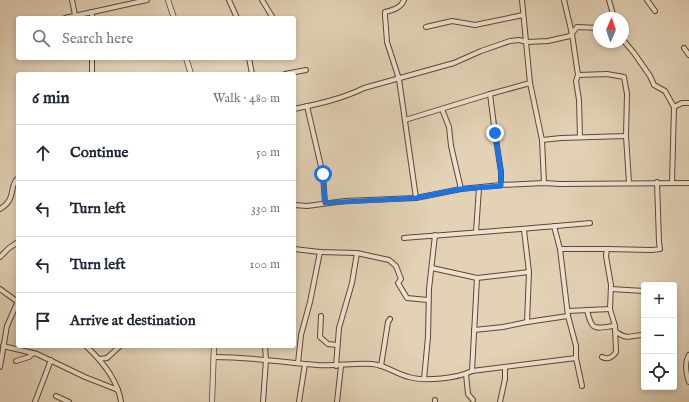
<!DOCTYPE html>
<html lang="en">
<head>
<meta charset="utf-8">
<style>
	body { margin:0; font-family:"IM FELL English",serif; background:#f2f2f3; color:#1f2937 }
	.controls { position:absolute; right:12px; bottom:12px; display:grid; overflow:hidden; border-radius:4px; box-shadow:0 2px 6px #0003 }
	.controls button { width:36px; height:36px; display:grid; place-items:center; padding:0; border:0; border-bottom:1px solid #e0e1e3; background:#fff; color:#1f2937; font:20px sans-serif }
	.compass { position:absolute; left:593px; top:12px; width:36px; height:36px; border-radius:50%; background:#fff; box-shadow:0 2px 6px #0003; rotate:3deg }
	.stop { position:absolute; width:12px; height:12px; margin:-9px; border:3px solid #1a73e8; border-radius:50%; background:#fff }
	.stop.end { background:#1a73e8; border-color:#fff; box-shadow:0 1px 4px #0008 }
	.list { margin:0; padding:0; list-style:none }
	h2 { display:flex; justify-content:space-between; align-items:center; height:52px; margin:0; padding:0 16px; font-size:17px }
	h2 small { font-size:13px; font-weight:400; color:#747a83 }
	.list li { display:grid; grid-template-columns:26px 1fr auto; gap:12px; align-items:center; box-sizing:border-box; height:56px; padding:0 16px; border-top:1px solid #e0e1e3 }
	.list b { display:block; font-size:15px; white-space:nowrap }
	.list em { font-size:13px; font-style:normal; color:#747a83 }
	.icon { flex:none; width:22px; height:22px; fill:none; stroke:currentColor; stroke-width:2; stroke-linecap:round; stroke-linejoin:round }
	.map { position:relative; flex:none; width:689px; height:402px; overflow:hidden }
	.search { position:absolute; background:#fff; box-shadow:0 2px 6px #0003; left:16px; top:16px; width:280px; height:44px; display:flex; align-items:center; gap:10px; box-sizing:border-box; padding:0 14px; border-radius:4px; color:#747a83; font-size:15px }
	.panel { position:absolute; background:#fff; box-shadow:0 2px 6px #0003; left:16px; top:72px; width:280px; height:276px; border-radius:4px }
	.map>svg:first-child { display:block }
</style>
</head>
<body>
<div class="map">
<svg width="689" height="402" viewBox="0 0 689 402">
	<rect width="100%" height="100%" fill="#e3d2b6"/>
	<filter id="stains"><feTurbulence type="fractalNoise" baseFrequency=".005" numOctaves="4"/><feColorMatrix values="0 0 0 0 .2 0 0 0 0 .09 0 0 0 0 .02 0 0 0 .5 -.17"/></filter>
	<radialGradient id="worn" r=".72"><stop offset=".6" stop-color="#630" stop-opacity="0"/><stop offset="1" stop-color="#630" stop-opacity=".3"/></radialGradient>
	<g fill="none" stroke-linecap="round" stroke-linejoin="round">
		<g stroke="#5e4732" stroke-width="6">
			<g id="minor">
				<polyline points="72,0 75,15"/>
				<polyline points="229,0 237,18"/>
				<polyline points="262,0 273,18"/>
				<path d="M404,0C401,8 393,10 385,12V15L387,42L399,79L416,198"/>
				<polyline points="522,0 530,83 542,140 544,183"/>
				<polyline points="564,0 572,34 578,75 576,81 579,100 580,137"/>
				<polyline points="609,0 614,18"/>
				<polyline points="647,0 655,11"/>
				<polyline points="92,12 92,18"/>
				<polyline points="65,18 147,0"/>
				<polyline points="426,27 452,21 475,25 523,15"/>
				<polyline points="623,40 634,53 650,76 654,85 665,91 674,107 672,183"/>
				<polyline points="684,48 689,55"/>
				<polyline points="92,58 92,74"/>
				<polyline points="249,58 252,74"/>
				<polyline points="285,74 306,70"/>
				<polyline points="578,75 607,74 624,77 627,94 626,136 629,183"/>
				<polyline points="490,94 495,133 501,172 501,185"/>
				<polyline points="307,106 323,175 325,203"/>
				<polyline points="674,107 682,103 689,103"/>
				<path d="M294,109C318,104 342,99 364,88L454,63L481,51L510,41L519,40L527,42L548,41L570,36L577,27L599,28"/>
				<polyline points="442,109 449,127 451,146 461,189"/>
				<polyline points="405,120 490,94 530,83"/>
				<polyline points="542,140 561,138 626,136"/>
				<polyline points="294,205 307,206 345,201 416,198 461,189 501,185 544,183 560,184 689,183"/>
				<path d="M0,209C18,198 8,186 18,178"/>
				<polyline points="524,230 529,272 527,322"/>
				<polyline points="476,232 479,188"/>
				<path d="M404,238C466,233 528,229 590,223"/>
				<polyline points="294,249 320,252 357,253 389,260 396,266 401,279 398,283 407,298 428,300"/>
				<polyline points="560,249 607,249 652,250 660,249 659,242 657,182"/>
				<polyline points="0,257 9,248 18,242"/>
				<polyline points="432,268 477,278 529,272"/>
				<polyline points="0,289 18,302"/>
				<polyline points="611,289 644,291"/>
				<path d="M587,310C592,332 594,328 615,326"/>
				<polyline points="568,311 610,309"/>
				<polyline points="321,316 320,337 328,344 337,345"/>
				<polyline points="568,316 576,346 576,358 582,386"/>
				<polyline points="474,330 503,327 527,322 568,316 560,249 554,226"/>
				<path d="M615,331C628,341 630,335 644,335"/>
				<polyline points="3,346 37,354 85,377 118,390"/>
				<path d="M86,346C102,361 118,380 121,402"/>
				<path d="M689,355C684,363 686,373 689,382"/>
				<path d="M214,357C249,357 283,362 317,365C336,366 354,363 372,364C386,365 396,374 409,377C425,382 458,378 472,371L576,358"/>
				<path d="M602,357C608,360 613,357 616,352L615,326L610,309L611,285L606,256L607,249"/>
				<polyline points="99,359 107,358 120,346"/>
				<polyline points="16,361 29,357 33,353"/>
				<polyline points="298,363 301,335 310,302 320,252"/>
				<polyline points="336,366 339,328 352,283 357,253"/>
				<polyline points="381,366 388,322 390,319"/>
				<polyline points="0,367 7,326 18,301"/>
				<polyline points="472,371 477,278"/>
				<polyline points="466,374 468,394 473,400"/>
				<polyline points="424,379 428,337 429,289 435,235"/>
				<polyline points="56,396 69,402"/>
				<polyline points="435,400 435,402"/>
				<polyline points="35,402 51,360"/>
				<polyline points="263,402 266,360 265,346"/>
				<polyline points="299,402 305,364"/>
				<polyline points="337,402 341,366"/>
				<polyline points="500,402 505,379 505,367"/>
			</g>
		</g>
		<g stroke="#5e4732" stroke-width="6">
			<g id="tertiary">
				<polyline points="168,0 174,18"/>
				<polyline points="186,58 191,74"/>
				<polyline points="212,402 214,346"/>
			</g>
		</g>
		<use href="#minor" stroke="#ede2d0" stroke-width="4"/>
		<use href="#tertiary" stroke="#ede2d0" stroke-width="4.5"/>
	</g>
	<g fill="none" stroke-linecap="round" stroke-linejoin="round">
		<polyline stroke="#1a73e8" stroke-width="5" points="323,174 325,203 416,198 461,189 501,186 501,172 495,133"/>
	</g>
	<rect width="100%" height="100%" filter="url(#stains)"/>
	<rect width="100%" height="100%" fill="url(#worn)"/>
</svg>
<div class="controls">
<button>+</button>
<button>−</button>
<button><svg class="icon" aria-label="locate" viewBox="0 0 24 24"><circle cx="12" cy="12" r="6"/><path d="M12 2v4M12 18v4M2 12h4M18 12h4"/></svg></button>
</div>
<svg class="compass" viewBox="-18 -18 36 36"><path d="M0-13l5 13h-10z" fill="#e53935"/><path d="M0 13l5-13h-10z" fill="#747a83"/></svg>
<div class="stop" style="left:323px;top:174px"></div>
<div class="stop end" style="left:495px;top:133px"></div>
<div class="search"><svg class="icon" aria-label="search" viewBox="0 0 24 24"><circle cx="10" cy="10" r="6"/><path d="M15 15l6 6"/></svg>Search here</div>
<section class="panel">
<h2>6 min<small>Walk · 480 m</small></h2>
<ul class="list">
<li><svg class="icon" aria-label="ahead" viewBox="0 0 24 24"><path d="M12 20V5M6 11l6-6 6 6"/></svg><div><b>Continue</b></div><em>50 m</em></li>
<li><svg class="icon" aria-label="left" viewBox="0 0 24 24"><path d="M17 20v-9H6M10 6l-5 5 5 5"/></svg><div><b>Turn left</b></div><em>330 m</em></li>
<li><svg class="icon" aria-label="left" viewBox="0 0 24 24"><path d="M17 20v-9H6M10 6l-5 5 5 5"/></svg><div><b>Turn left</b></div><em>100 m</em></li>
<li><svg class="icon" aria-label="arrive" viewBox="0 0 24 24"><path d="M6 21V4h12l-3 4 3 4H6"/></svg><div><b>Arrive at destination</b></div></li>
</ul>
</section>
</div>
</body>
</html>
